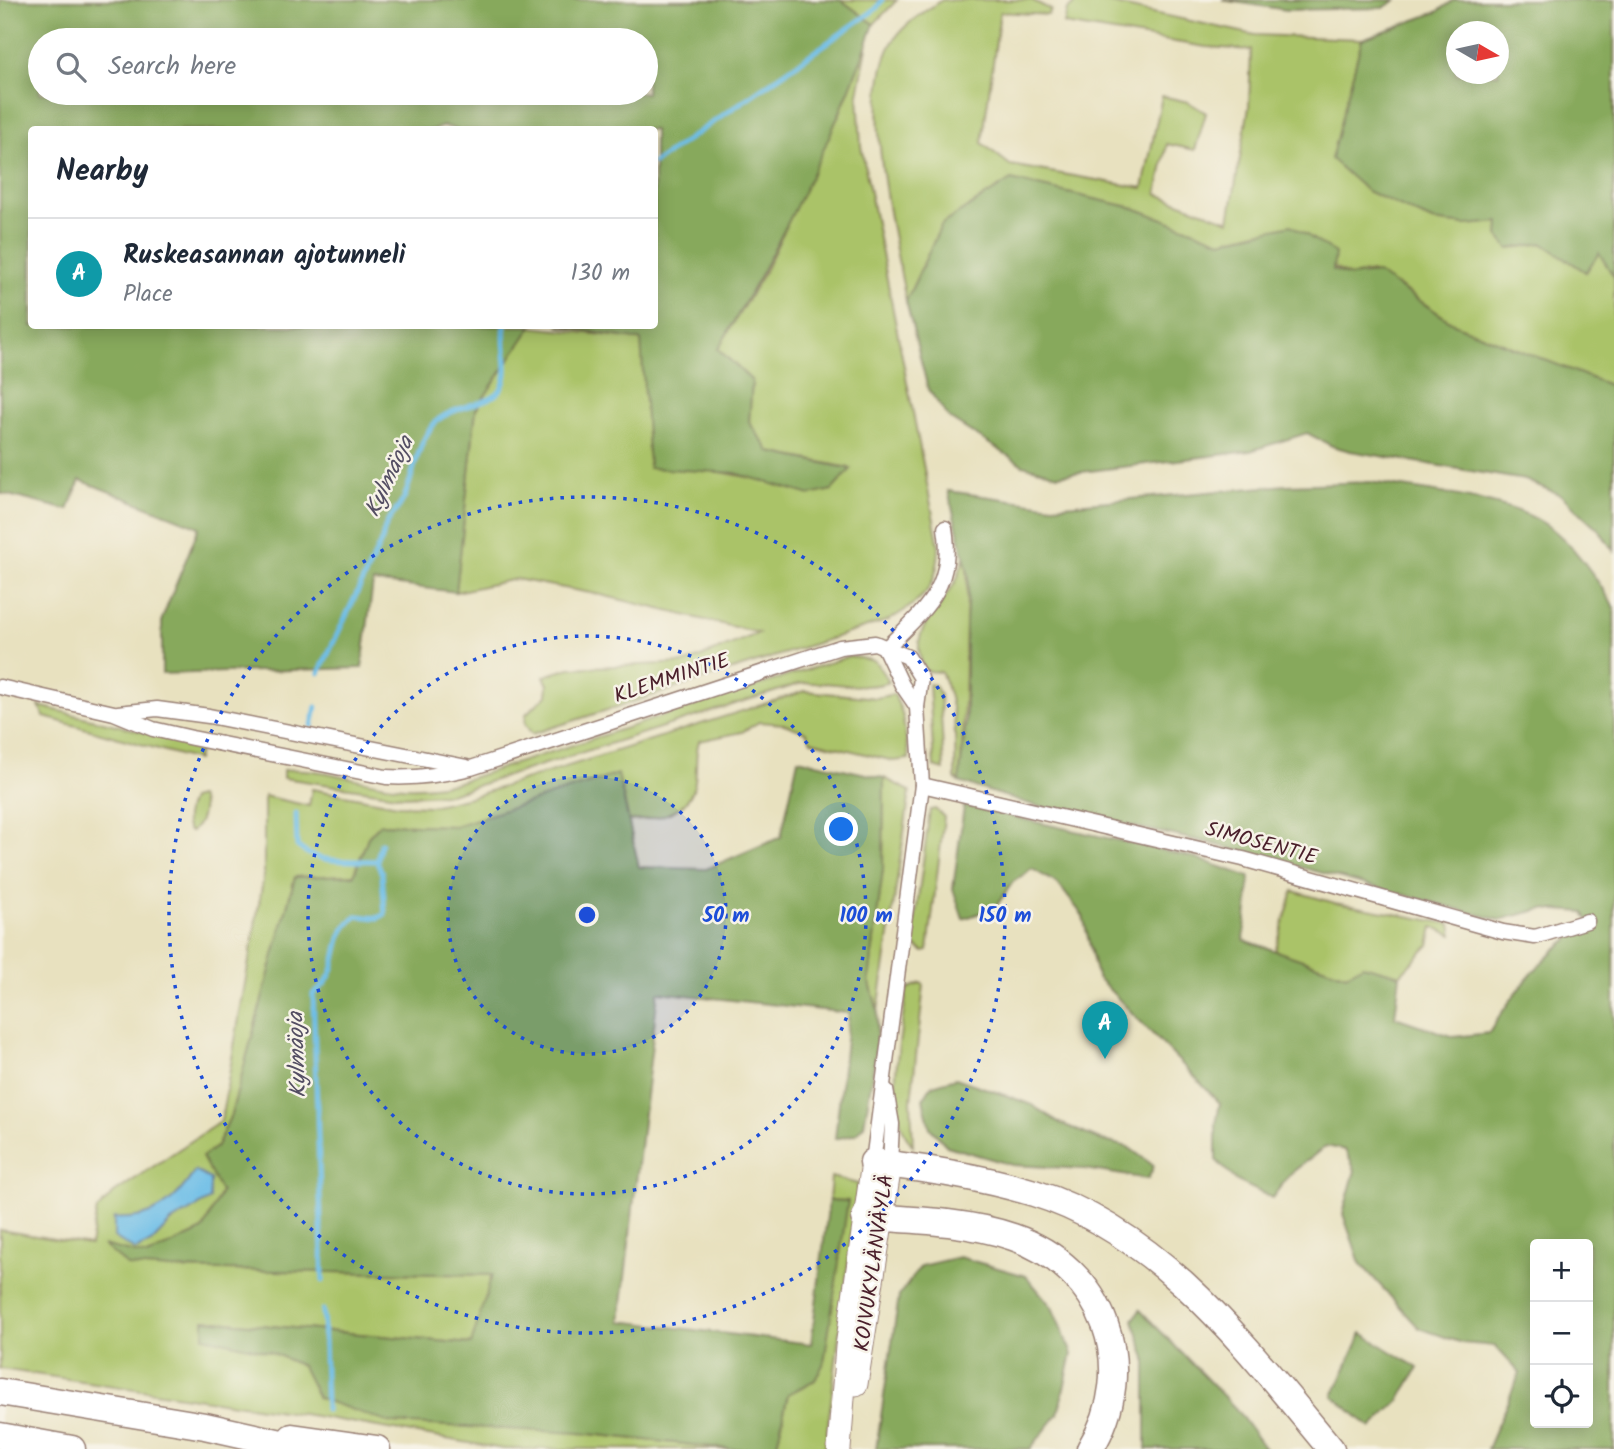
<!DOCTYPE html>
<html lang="en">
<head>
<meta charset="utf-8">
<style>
	body { margin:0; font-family:Kalam,sans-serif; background:#f2f2f3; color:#1f2937 }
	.controls { position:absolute; right:21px; bottom:21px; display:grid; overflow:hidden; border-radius:7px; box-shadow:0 4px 18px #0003 }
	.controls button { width:63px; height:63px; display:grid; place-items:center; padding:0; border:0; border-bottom:2px solid #e0e1e3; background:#fff; color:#1f2937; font:35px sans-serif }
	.compass { position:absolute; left:1446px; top:21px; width:63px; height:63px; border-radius:50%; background:#fff; box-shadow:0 4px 18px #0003; rotate:99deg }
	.you { position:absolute; left:842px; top:830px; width:24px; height:24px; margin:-18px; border:5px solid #fff; border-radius:50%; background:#1a73e8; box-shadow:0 0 0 10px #1a73e833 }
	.badge { display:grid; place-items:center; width:46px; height:46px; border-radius:50%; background:#d1495b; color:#fff; font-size:23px; font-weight:700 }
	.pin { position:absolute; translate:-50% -58px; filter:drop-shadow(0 2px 4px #0008) }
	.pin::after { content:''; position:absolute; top:37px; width:24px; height:21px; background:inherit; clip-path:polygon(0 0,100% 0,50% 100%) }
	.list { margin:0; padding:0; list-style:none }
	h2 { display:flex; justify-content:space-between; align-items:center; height:91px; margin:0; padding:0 28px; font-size:30px }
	h2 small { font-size:23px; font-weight:400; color:#747a83 }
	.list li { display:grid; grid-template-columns:46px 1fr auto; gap:21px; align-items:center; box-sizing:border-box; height:112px; padding:0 28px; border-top:2px solid #e0e1e3 }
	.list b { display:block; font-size:26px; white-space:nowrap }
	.list p { margin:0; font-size:23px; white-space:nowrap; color:#747a83 }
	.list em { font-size:23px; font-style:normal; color:#747a83 }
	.icon { flex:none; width:38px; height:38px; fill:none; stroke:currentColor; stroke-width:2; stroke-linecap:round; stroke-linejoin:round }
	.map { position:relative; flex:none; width:1614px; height:1449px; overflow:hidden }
	.search { position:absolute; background:#fff; box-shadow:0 4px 18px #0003; left:28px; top:28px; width:630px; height:77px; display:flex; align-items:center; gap:18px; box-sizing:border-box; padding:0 24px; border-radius:38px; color:#747a83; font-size:26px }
	.panel { position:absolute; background:#fff; box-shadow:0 4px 18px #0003; left:28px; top:126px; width:630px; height:203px; border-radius:7px }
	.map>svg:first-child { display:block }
</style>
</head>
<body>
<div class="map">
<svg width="1614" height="1449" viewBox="0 0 1614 1449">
	<rect width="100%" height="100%" fill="#f7f3e8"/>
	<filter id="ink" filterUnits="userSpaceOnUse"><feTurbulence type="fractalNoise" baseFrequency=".0143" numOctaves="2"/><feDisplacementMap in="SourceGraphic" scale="14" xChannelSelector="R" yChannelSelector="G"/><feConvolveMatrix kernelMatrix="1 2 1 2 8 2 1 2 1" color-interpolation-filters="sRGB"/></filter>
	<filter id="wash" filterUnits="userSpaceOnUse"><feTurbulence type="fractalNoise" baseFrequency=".00686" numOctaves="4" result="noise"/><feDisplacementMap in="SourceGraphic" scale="28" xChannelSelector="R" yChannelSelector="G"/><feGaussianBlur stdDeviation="1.57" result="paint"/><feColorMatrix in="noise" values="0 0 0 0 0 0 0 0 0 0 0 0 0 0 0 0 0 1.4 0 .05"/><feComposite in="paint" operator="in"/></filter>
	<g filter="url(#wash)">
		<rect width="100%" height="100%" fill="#e8e1bf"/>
		<g fill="#aac368" stroke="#7a714a" stroke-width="2" fill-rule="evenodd">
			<polygon points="841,0 897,0 874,24"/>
			<path d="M942,0H1032L1051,10L1048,15L1000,12L982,143L1010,165L1143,188L1162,96L1188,102L1206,113L1195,150L1167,144L1157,194L1229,221L1249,107L1251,50L1206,47L1064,24L1067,10L1079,0H1094L1255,35L1362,39L1332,159L1367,191L1432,221L1466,225L1500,222L1509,249L1542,243L1586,272L1599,252L1614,277V387L1456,325L1400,287L1371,272L1350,276L1261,231L1221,241L1134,208L1011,180L942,224L906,301C895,238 856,90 896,37C908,21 926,11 942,0Z"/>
			<path d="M868,42L858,94L861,146L939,546C938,588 924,599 889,620L532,734L525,724L526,714L547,695L548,685L544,676L570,668L686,663L759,633L601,595L516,579L456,592L476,409L531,327L641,339L710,470L762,480L850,468L770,452L749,422L752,381L718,349L766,269L840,113Z"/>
			<path d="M965,555C970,579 966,600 966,625C964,678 965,729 959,782L955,779C956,742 957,706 941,672L926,671C905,636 935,613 953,586C959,578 961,565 965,555Z"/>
			<path d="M850,656L875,661L889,682C862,692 829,679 799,684L450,794L403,796L283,778V770C321,767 358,782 395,786C416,789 435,786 455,783Z"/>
			<polygon points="929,684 935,685 940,695 944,770 934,767"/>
			<path d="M805,691L877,698L894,694L902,713L909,759L894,761L811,741L806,732L784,724L759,722L742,732L699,741C694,756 698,771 694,786C687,814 653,820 629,821L618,775L455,826L380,824L368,837L354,875L295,877L231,1115L217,1146L221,1192L203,1230L147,1256L105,1246L171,1269L492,1275L472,1344L205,1320L204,1336L271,1352L303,1366L318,1398L579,1433L731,1449H503L315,1416L0,1369V1230L90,1245L97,1210L114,1193L221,1121L264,875V796L309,806L312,789L398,805L431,806L474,796ZM195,1171L210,1199L171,1222L151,1243L114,1219C121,1219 130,1221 136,1220C162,1215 182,1191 195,1171Z"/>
			<polygon points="39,706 188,743 200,747 197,760 44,717"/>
			<polygon points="884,778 910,791 878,1011 869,980 883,869"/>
			<path d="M199,797C206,807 201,826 190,832C182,825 187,809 191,799Z"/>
			<polygon points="935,809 944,817 928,951 924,952 912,944 930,810"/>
			<polygon points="1293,891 1335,903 1451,924 1453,935 1433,927 1429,945 1400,975 1363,965 1347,975 1275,951"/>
			<path d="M921,983L924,985L911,1101L913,1146C881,1107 902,1035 907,989Z"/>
			<polygon points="831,1177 858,1184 825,1449 776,1449 788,1394 815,1380 848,1201 829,1200"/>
		</g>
		<g fill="#87a95c" stroke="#686444" stroke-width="2" fill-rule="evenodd">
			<path d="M0,0H841L874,24C835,137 779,246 718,349L752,381L749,422L770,452L851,469L832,490L810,495L735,473L649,468L641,340L557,326H654V130H459L444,126L433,130H32V326H532L476,409L456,592L373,582L362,668L162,674V619L199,527L80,480L68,510L0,493ZM40,40H646V93H40Z"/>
			<polygon points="1222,0 1396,0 1383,8 1287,10"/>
			<path d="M1454,0H1614V277L1599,253L1586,272L1542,243L1509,249L1498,236L1499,222L1466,225L1432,221L1367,191L1331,159L1362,39L1437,12ZM1456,32H1498V74H1456Z"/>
			<polygon points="1011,180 1134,208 1221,241 1291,225 1335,253 1333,270 1350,276 1377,273 1456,325 1614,387 1614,552 1599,530 1561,495 1525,480 1350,451 1332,446 1307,433 1250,451 1058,475 1023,465 949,418 928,389 906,301 942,224"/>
			<path d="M1371,482C1420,491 1504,497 1545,524C1573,542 1597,579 1614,607V1449H1487L1520,1373L1495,1346L1462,1343L1419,1328L1360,1263L1343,1214L1355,1170L1345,1150L1326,1146L1290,1174L1272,1198L1237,1181L1216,1160V1124L1220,1103L1097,977L1083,916L1058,884L1032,869L1013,882L995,908L963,919L953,889L964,806L1192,857L1250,877L1244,940L1346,975L1363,965L1400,975L1395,1017L1454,1037L1489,1033C1512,994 1550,945 1591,925L1584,912L1542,909L1499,920L1210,843L1033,805L959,782L966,721V623L969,576L948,491L1053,506L1286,485ZM1535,1244H1588V1423H1535Z"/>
			<polygon points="798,759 884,778 883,869 869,980 878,1011 875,1059 864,1125 856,1134 835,1139 849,1013 658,992 620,1321 811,1344 829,1200 848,1201 824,1363 815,1380 788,1394 776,1449 731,1449 579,1433 390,1423 318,1398 302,1366 271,1352 204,1337 204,1320 471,1344 492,1275 171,1269 128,1266 103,1245 147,1256 203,1230 221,1192 202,1157 217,1146 231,1115 295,877 354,875 368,837 380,824 455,826 618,774 639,867 706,869 781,837"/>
			<polygon points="956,1078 1030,1104 1060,1123 1100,1140 1128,1147 1154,1166 1148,1179 1084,1169 1012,1165 947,1146 930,1128 923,1099 932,1085"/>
			<polygon points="959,1257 1026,1276 1052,1307 1072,1354 1058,1414 1030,1449 876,1449 899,1296 921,1266"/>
			<polygon points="1140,1310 1236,1409 1265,1449 1146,1449 1146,1358 1133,1320"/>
			<polygon points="1362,1333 1418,1368 1399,1401 1371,1428 1333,1396"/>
		</g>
		<path fill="#6cbde7" stroke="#5b6e89" stroke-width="2" d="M195,1171L210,1179V1199L171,1222L151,1243L135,1250L114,1237V1218C152,1221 175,1203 195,1171Z"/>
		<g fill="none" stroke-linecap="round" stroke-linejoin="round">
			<g stroke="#6cbde7" stroke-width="5">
				<polyline points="654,163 876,9 882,0"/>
				<path d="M319,673L382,540C387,513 395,517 404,498C415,473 417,438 439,419C457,405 493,403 501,389C512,372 501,345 505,326"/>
				<polyline points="312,726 316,707"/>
				<path d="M296,813L297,846C318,865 350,860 377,861L382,874L385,914L378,918L357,916C325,939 348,970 313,994L323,1281"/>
				<polyline points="377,861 381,843"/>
				<polyline points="323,1310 326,1410"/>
			</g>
		</g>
	</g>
	<g filter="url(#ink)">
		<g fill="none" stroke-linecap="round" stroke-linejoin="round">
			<g stroke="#998075" stroke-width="17">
				<g id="minor">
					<path d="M885,649C924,610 955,588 945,528"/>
					<polyline points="885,649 902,685 917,707"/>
					<path d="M0,687L114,713L153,729L192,738L386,777C416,779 442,775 471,768L840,647L875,643L908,657L921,678L917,707L922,785L873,1162"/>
					<polyline points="118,713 157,709 209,716 467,767"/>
					<polyline points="922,785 1243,859 1503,932 1535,937 1587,921"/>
					<polyline points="886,1090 892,1124 890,1165"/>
				</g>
			</g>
			<g stroke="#998075" stroke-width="25">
				<g id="primary">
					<polyline points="856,1384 890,1165"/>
					<polyline points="839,1449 847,1347 873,1162"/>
				</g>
			</g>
			<g stroke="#998075" stroke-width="29">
				<g id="motorway">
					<path d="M873,1162C927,1169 982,1177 1034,1193C1163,1233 1248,1350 1331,1449"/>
					<path d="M865,1217C914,1220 966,1221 1013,1237C1104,1268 1141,1367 1090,1449"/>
					<polyline points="0,1392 205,1426 308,1449"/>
					<polyline points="0,1436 72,1449"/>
					<polyline points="292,1437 377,1449"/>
				</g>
			</g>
			<use href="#minor" stroke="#fff" stroke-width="14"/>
			<use href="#primary" stroke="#fff" stroke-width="23"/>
			<use href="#motorway" stroke="#fff" stroke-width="26"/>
		</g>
	</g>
	<circle cx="587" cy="915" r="139" fill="#1d4ed8" fill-opacity=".12"/>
	<g fill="none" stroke="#1d4ed8" stroke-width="3.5" stroke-dasharray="3.5 7">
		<circle cx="587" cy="915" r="139"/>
		<circle cx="587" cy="915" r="279"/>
		<circle cx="587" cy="915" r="418"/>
	</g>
	<g text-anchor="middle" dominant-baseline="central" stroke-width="5" stroke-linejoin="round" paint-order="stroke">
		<g font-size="21" fill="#4a1f2b" stroke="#f7f3e8">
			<text transform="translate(672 679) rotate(-18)">KLEMMINTIE</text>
			<text transform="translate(1261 844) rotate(15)">SIMOSENTIE</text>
			<text transform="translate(875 1263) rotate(-82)">KOIVUKYLÄNVÄYLÄ</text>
		</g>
		<g font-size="23" font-style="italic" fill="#544e63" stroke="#f7f3e8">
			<text transform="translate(390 477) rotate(-65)">Kylmäoja</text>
			<text transform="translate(298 1055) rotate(-92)">Kylmäoja</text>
		</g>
	</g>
	<circle cx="587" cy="915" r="10" fill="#1d4ed8" stroke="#f7f3e8" stroke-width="3.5"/>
	<g font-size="21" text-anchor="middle" font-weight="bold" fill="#1d4ed8" stroke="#f7f3e8" stroke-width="5" stroke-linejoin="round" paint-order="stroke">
		<text x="726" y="922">50 m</text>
		<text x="866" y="922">100 m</text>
		<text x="1005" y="922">150 m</text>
	</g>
</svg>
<div class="controls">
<button>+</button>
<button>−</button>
<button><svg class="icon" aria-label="locate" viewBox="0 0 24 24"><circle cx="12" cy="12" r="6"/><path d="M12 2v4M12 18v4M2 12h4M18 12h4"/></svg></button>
</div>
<svg class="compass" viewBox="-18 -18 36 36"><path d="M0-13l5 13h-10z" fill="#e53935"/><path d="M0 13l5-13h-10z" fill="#747a83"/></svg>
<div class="you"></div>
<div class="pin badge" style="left:1105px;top:1059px;background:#0f9aa8">A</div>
<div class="search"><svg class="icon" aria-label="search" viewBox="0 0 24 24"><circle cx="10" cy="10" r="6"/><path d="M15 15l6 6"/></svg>Search here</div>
<section class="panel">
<h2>Nearby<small></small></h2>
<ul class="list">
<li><span class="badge" style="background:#0f9aa8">A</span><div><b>Ruskeasannan ajotunneli</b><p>Place</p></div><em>130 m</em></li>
</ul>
</section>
</div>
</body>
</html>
